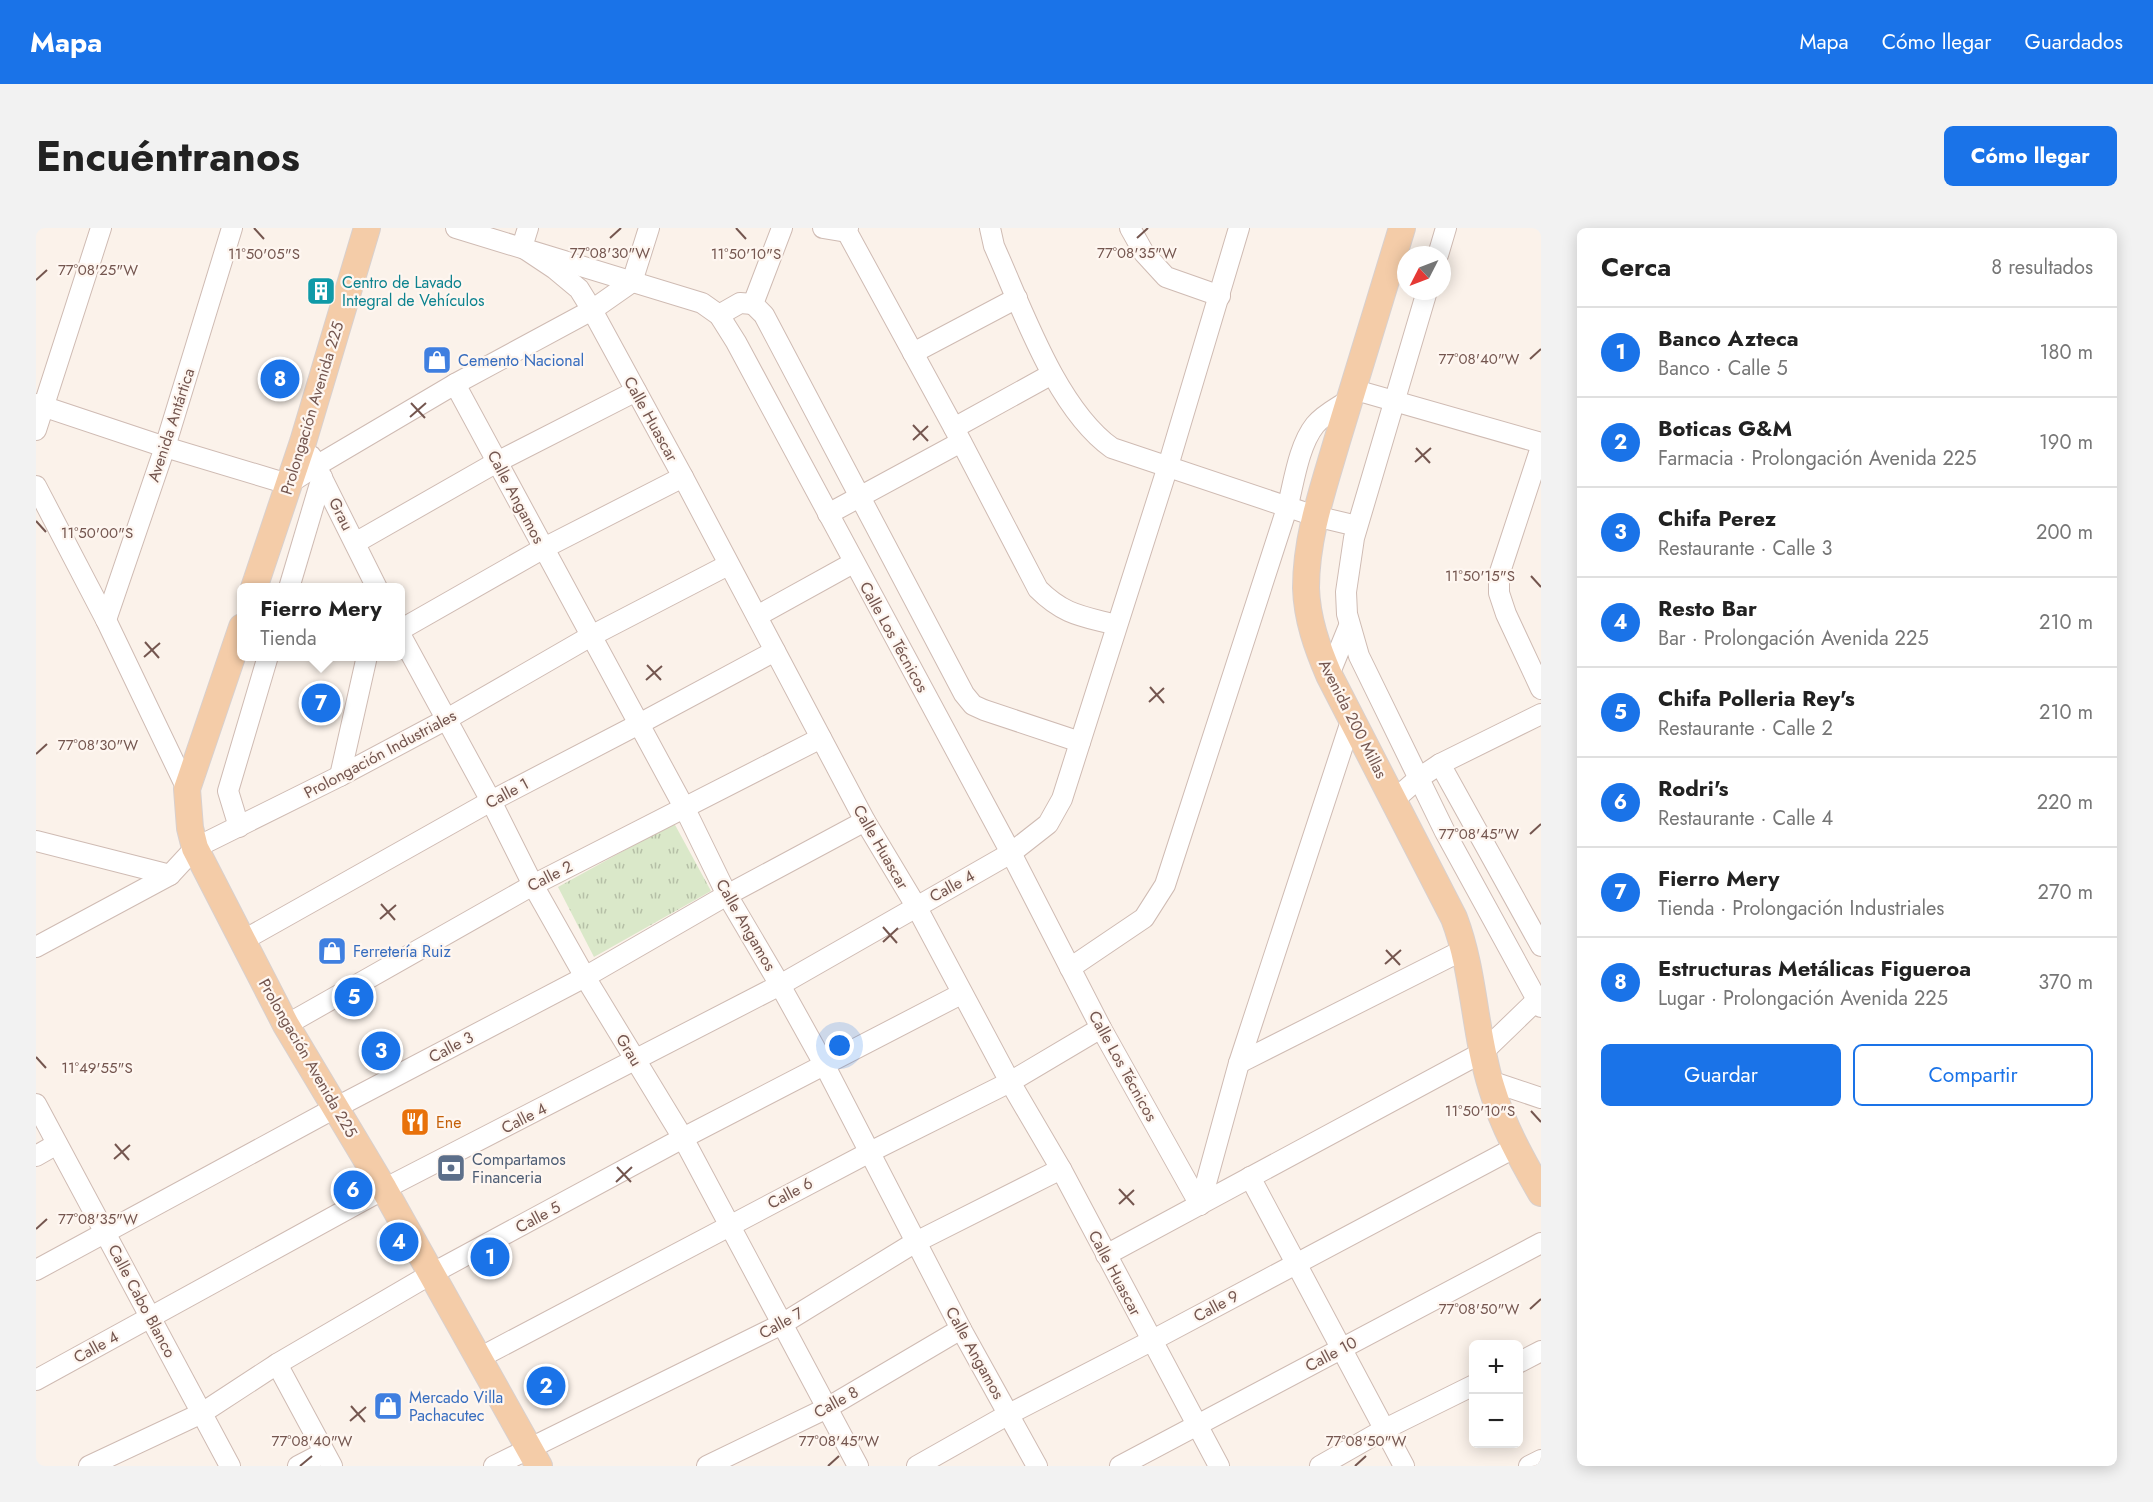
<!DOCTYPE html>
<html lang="es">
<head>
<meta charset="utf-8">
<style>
	body { margin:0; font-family:Jost,sans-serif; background:#f2f2f2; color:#222 }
	.controls { position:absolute; right:18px; bottom:18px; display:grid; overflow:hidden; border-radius:9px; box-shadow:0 3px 15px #0003 }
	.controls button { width:54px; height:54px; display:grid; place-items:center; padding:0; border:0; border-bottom:2px solid #e0e0e0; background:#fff; color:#222; font:30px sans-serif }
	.compass { position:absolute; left:1361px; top:18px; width:54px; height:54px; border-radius:50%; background:#fff; box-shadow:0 3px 15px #0003; rotate:228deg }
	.you { position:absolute; left:804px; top:818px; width:21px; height:21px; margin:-15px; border:4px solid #fff; border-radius:50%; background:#1a73e8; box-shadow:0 0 0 9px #1a73e833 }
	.badge { display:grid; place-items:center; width:39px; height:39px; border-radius:50%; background:#1a73e8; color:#fff; font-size:20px; font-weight:700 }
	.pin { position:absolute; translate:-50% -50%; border:3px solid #fff; box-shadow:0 2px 6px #0006 }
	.popup { position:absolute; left:201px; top:355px; width:168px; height:78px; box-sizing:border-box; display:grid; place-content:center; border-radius:9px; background:#fff; filter:drop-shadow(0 2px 4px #0005); font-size:20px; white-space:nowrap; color:#767676 }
	.popup b { font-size:22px; color:#222 }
	.popup::after { content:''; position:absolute; left:50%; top:100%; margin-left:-12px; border:12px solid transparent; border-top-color:#fff }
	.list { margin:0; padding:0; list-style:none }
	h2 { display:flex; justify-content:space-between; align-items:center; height:78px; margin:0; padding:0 24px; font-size:26px }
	h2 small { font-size:20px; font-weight:400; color:#767676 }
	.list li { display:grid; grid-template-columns:39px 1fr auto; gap:18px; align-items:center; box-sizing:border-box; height:90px; padding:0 24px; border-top:2px solid #e0e0e0 }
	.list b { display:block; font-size:22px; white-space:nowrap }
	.list p { margin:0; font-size:20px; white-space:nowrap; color:#767676 }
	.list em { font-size:20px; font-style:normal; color:#767676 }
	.actions { display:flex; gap:12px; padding:18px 24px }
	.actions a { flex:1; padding:14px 0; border:2px solid #1a73e8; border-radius:9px; text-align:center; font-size:21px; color:#1a73e8 }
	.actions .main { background:#1a73e8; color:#fff }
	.map { position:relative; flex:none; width:1505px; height:1238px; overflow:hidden; border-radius:9px }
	header { display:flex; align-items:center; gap:36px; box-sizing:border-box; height:84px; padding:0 30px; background:#1a73e8; color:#fff }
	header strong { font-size:28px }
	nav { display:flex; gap:33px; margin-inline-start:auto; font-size:21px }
	.intro { display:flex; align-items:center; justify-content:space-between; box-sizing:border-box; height:144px; padding:0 36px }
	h1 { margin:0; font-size:42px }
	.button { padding:15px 27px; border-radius:9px; background:#1a73e8; color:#fff; font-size:21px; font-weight:700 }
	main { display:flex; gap:36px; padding:0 36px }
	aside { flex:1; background:#fff; border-radius:9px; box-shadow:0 3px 15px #0003 }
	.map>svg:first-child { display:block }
</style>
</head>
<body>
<header>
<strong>Mapa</strong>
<nav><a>Mapa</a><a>Cómo llegar</a><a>Guardados</a></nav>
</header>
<div class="intro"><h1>Encuéntranos</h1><a class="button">Cómo llegar</a></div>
<main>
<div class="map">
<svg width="1505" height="1238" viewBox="0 0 1505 1238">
	<defs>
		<pattern id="park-tufts" width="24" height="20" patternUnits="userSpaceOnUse" patternTransform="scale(1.5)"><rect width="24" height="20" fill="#dae8c9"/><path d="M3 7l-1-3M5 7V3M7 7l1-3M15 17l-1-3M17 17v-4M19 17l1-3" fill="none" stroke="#b5bfa6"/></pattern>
	</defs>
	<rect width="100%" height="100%" fill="#fbf2ea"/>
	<polygon fill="url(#park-tufts)" points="638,595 675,663 558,729 522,659"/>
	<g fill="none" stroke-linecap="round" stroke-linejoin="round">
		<g stroke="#cfbbb3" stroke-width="22">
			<g id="minor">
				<polyline points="420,0 666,75 683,87 700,114 975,625 1065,800 1164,977"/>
				<polyline points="492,0 486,19 519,41 543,61 556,82 647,249 829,593 880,678 974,854 1025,941 1183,1238"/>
				<polyline points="746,0 717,76 728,87 928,466 937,477 948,482 1044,514"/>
				<polyline points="787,0 811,4"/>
				<path d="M812,0L811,4L918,200L1002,361C1028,387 1046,388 1080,397"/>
				<path d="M954,0L958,18C986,80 1020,180 1076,220L1279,288L1321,298"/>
				<polyline points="1094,0 1108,25 1130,49 1184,68"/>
				<polyline points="1402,27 1410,0"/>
				<polyline points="1391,63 1318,310 1310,364 1311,386 1323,428 1409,604 1505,779"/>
				<polyline points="683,87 704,75 717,76"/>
				<polyline points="877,125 981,70"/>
				<polyline points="419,156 649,581 691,667 744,757 789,838 925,1101 1001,1238"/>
				<polyline points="1316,161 1505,215"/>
				<polyline points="0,176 129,219 252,256 280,238 419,156 556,82 596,54 613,0"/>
				<polyline points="918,200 1016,146"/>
				<polyline points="0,202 65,0"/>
				<polyline points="1505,219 1463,347 1463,365 1470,386 1505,461"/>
				<polyline points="275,228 341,360"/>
				<polyline points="0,258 70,392 151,561"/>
				<polyline points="792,286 925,214"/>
				<polyline points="319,315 461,234 600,163"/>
				<polyline points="253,360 286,249"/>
				<polyline points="721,388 817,335"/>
				<polyline points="70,392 129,219 196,0"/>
				<polyline points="364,402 508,320 647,249"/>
				<polyline points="364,406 455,573 497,657 549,749 647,910 822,1238"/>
				<polyline points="1293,447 1313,398"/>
				<polyline points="1404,536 1505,718"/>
				<polyline points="304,548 331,428"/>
				<polyline points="1358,572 1383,550 1404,536 1505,486"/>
				<polyline points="203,599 192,563 232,428"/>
				<polyline points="0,613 134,647"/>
				<polyline points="206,713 455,573 603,496 739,423"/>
				<polyline points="0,719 134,647 159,620 304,548 411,491 555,408 692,337"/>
				<path d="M1034,740L1108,690L1129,657L1252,277C1258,253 1263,217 1279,197C1288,186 1301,180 1313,172"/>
				<polyline points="250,797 497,657 785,510"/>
				<polyline points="1203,835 1429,721"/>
				<polyline points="1454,853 1505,870"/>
				<polyline points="0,876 194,1238"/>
				<polyline points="0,928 21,916"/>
				<polyline points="1214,949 1368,1238"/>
				<polyline points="1164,977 1203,835 1316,490"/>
				<polyline points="1070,1027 1447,824 1505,768"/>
				<polyline points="0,1042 299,880 549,749 691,667 829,593"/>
				<polyline points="443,1130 834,924 974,854 1065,800"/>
				<polyline points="1482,1135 1505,1123"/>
				<polyline points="241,1136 296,1238"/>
				<polyline points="0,1152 348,961 744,757 975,625 1012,596 1026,571 1132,238 1203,0"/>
				<polyline points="53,1238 166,1185 241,1136 395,1046 647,910 925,766"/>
				<polyline points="262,1238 287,1225"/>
				<polyline points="458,1238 746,1096 878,1015 1025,941"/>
				<polyline points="671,1238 791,1180 925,1101"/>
				<polyline points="881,1238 973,1186 1115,1113 1480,919"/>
				<polyline points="1084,1238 1505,1015"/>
				<polyline points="1284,1238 1349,1201 1438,1157"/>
				<polyline points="1493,1238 1505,1232"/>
			</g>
		</g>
		<g stroke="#d8d0ce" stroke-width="28">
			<g id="major">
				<path d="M1366,0C1344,71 1322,142 1301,213C1287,261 1270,309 1270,360C1271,391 1281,419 1293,447L1418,690C1439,745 1438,805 1456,861C1467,898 1486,932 1505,965"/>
				<polyline points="218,360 267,214 331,0"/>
				<polyline points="206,399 151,561 154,600 159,620 250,797 348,961 503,1238"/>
			</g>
		</g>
		<use href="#minor" stroke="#fff" stroke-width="20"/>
		<use href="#major" stroke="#f4cca8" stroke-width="26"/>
	</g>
	<path fill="none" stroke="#74564f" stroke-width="2" d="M218,0L228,11M700,0L710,11M574,10L585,0M1101,10L1112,0M0,52L11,42M1494,131L1505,121M375,175L389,190M374,189L390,175M877,197L892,213M877,212L892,198M1380,220L1394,235M1379,234L1395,220M0,293L10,304M1495,348L1505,359M109,414L123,430M108,429L124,415M611,437L625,452M610,452L626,438M1114,459L1128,475M1113,474L1128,460M0,526L11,516M1494,606L1505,596M345,676L359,692M344,691L360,677M847,699L861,715M847,714L862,700M1350,722L1364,737M1349,736L1365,722M0,829L10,840M1495,883L1505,894M79,916L93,932M78,931L94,917M581,939L595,954M580,954L596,939M1083,961L1098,977M1083,976L1098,962M0,1001L11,991M1494,1081L1505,1071M315,1178L329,1194M314,1193L330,1179M264,1238L276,1228M792,1238L803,1228M1319,1238L1330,1228"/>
	<defs>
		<g id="building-square" transform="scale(1.5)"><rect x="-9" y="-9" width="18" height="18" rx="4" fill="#0f9aa8" stroke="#fef6f0"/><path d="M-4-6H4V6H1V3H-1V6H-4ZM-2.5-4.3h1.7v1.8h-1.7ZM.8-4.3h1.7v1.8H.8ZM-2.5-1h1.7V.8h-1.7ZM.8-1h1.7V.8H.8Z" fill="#fff"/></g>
		<g id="shop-square" transform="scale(1.5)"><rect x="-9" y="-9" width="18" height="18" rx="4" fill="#3f7fe0" stroke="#fef6f0"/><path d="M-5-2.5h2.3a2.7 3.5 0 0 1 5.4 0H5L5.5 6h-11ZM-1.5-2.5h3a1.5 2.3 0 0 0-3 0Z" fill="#fff"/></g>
		<g id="restaurant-square" transform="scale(1.5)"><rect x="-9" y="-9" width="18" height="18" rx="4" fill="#e8710a" stroke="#fef6f0"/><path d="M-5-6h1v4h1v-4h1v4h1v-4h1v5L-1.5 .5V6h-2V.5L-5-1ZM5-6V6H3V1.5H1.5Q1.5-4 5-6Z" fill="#fff"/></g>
		<g id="bank-square" transform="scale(1.5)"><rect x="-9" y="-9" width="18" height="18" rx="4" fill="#5c6f8a" stroke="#fef6f0"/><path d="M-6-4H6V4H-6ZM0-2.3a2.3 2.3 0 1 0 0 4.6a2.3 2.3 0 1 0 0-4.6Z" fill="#fff"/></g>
	</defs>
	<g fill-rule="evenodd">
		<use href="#building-square" x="285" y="63"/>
		<use href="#shop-square" x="401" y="132"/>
		<use href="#shop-square" x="296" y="723"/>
		<use href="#restaurant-square" x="379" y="894"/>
		<use href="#bank-square" x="415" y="940"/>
		<use href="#shop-square" x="352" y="1178"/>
	</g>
	<g text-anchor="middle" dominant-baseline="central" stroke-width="4.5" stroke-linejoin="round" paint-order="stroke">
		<g font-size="16" fill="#0d838f" stroke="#fef6f0" text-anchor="start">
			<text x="306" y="54">Centro de Lavado<tspan x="306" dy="18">Integral de Vehículos</tspan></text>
		</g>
		<g font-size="16" fill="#366cbe" stroke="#fef6f0" text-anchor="start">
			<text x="422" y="132">Cemento Nacional</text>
			<text x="317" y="723">Ferretería Ruiz</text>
			<text x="373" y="1169">Mercado Villa<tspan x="373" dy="18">Pachacutec</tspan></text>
		</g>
		<g font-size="16" fill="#74564f" stroke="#fef6f0">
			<text transform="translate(276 180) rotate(-73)">Prolongación Avenida 225</text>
			<text transform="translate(615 191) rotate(61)">Calle Huascar</text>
			<text transform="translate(135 197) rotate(-72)">Avenida Antártica</text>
			<text transform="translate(480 269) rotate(62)">Calle Angamos</text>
			<text transform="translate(305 286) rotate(63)">Grau</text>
			<text transform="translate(858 409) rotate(61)">Calle Los Técnicos</text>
			<text transform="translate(1317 491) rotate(63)">Avenida 200 Millas</text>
			<text transform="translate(344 526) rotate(-28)">Prolongación Industriales</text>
			<text transform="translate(471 565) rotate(-28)">Calle 1</text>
			<text transform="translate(845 619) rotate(60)">Calle Huascar</text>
			<text transform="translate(514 648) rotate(-27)">Calle 2</text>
			<text transform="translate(916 658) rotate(-29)">Calle 4</text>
			<text transform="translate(710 697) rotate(60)">Calle Angamos</text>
			<text transform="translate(415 819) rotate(-28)">Calle 3</text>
			<text transform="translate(593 822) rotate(59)">Grau</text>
			<text transform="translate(272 830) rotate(60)">Prolongación Avenida 225</text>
			<text transform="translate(1087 838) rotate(61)">Calle Los Técnicos</text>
			<text transform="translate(488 890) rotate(-27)">Calle 4</text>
			<text transform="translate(754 965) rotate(-28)">Calle 6</text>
			<text transform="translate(502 989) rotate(-28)">Calle 5</text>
			<text transform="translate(1079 1045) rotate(62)">Calle Huascar</text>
			<text transform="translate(106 1073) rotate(62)">Calle Cabo Blanco</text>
			<text transform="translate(1180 1078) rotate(-28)">Calle 9</text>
			<text transform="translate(745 1095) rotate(-29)">Calle 7</text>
			<text transform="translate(60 1119) rotate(-29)">Calle 4</text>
			<text transform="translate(939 1125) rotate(61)">Calle Angamos</text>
			<text transform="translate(1295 1126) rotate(-28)">Calle 10</text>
			<text transform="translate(800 1174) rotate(-29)">Calle 8</text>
		</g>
		<g font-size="16" fill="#c56008" stroke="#fef6f0" text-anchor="start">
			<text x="400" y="894">Ene</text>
		</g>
		<g font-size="16" fill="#4e5e75" stroke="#fef6f0" text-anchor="start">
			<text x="436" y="931">Compartamos<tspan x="436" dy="18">Financeria</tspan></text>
		</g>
	</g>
	<g font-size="15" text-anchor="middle" fill="#74564f" stroke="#fef6f0" stroke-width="4.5" stroke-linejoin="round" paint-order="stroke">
		<text x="574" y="30">77°08'30"W</text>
		<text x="1101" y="30">77°08'35"W</text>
		<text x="228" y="31">11°50'05"S</text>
		<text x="710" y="31">11°50'10"S</text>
		<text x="62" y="47">77°08'25"W</text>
		<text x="1443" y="136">77°08'40"W</text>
		<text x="61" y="310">11°50'00"S</text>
		<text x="1444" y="353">11°50'15"S</text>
		<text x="62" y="522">77°08'30"W</text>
		<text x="1443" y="611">77°08'45"W</text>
		<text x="61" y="845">11°49'55"S</text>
		<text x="1444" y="888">11°50'10"S</text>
		<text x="62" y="996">77°08'35"W</text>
		<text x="1443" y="1086">77°08'50"W</text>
		<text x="276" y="1218">77°08'40"W</text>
		<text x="803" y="1218">77°08'45"W</text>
		<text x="1330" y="1218">77°08'50"W</text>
	</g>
</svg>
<div class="controls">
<button>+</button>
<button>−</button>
</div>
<svg class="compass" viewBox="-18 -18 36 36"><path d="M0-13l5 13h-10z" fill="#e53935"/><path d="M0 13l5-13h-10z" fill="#767676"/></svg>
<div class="you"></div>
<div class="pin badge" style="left:454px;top:1029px">1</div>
<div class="pin badge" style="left:510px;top:1158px">2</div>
<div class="pin badge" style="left:345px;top:823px">3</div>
<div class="pin badge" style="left:363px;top:1014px">4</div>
<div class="pin badge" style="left:318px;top:769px">5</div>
<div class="pin badge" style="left:317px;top:962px">6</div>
<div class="pin badge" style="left:285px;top:475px">7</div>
<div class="popup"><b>Fierro Mery</b>Tienda</div>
<div class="pin badge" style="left:244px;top:151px">8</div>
</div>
<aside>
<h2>Cerca<small>8 resultados</small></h2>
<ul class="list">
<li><span class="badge">1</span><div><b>Banco Azteca</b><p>Banco · Calle 5</p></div><em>180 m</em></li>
<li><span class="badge">2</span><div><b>Boticas G&amp;M</b><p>Farmacia · Prolongación Avenida 225</p></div><em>190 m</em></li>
<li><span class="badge">3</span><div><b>Chifa Perez</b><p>Restaurante · Calle 3</p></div><em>200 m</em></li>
<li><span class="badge">4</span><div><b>Resto Bar</b><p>Bar · Prolongación Avenida 225</p></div><em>210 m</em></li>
<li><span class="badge">5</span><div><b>Chifa Polleria Rey's</b><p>Restaurante · Calle 2</p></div><em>210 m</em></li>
<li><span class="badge">6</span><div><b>Rodri's</b><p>Restaurante · Calle 4</p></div><em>220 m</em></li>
<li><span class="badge">7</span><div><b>Fierro Mery</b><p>Tienda · Prolongación Industriales</p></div><em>270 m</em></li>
<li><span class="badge">8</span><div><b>Estructuras Metálicas Figueroa</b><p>Lugar · Prolongación Avenida 225</p></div><em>370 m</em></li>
</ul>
<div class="actions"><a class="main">Guardar</a><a>Compartir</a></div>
</aside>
</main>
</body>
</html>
